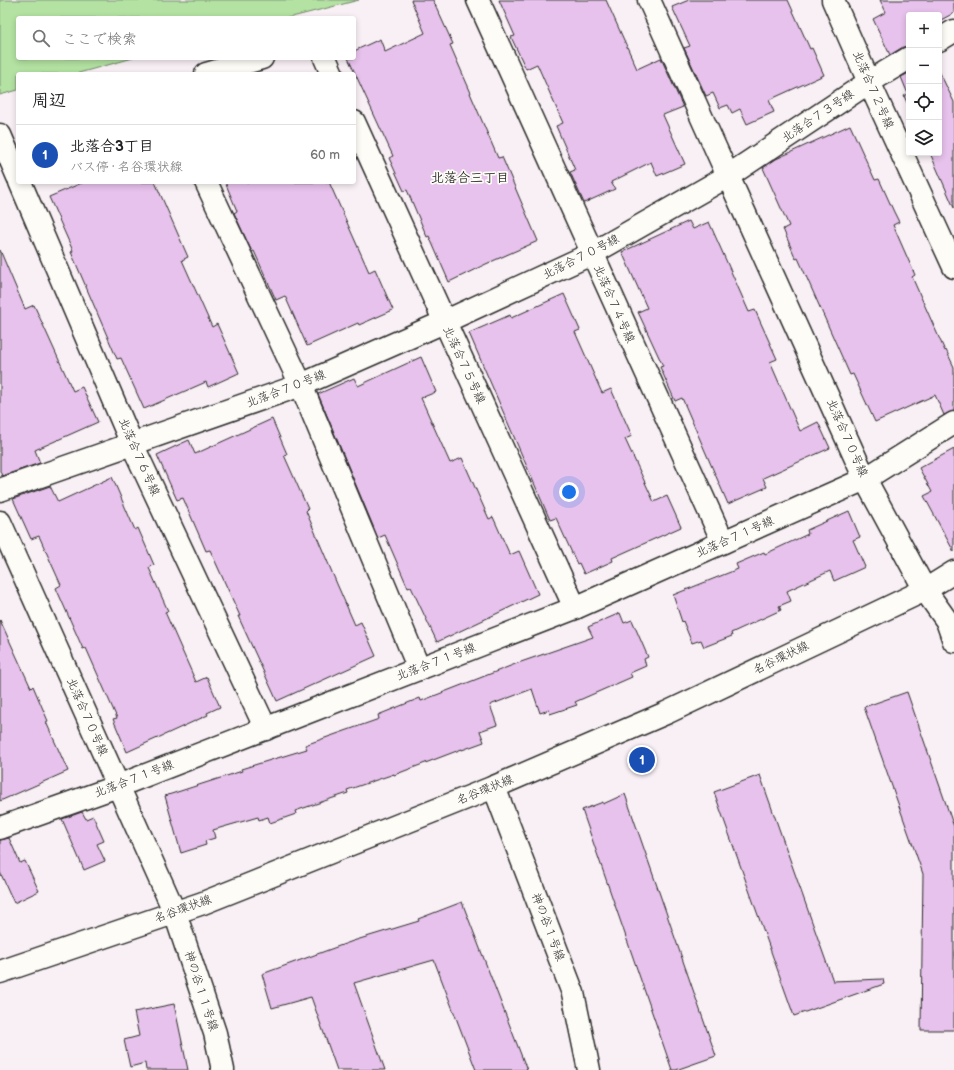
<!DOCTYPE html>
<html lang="ja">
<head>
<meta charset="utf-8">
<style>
	body { margin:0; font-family:"Balsamiq Sans","Klee One",sans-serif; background:#f6f6f6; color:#202124 }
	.controls { position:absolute; right:12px; top:12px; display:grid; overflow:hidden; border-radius:4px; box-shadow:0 2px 6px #0003 }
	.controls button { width:36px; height:36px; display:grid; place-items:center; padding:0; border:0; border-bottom:1px solid #e0e0e0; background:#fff; color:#202124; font:20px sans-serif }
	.you { position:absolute; left:569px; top:492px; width:14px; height:14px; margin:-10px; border:3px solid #fff; border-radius:50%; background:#1a73e8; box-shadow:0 0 0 6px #1a73e833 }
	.badge { display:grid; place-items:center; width:26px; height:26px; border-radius:50%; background:#d1495b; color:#fff; font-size:13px; font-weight:700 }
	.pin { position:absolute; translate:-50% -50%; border:2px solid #fff; box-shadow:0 1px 4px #0006 }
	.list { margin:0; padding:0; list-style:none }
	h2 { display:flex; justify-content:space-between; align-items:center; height:52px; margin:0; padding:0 16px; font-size:17px }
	h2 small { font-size:13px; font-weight:400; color:#757577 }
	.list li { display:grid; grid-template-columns:26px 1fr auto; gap:12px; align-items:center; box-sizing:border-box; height:60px; padding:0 16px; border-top:1px solid #e0e0e0 }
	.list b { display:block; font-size:15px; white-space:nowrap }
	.list p { margin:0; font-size:13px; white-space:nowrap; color:#757577 }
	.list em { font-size:13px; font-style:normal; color:#757577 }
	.icon { flex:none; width:22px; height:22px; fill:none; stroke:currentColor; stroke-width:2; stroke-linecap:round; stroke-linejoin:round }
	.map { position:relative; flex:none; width:954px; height:1070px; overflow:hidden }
	.search { position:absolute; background:#fff; box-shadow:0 2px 6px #0003; left:16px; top:16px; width:340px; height:44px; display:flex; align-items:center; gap:10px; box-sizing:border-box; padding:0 14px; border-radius:4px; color:#757577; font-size:15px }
	.panel { position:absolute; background:#fff; box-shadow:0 2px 6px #0003; left:16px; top:72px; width:340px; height:112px; border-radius:4px }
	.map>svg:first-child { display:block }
</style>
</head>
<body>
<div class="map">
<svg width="954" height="1070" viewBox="0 0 954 1070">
	<rect width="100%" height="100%" fill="#f9f0f5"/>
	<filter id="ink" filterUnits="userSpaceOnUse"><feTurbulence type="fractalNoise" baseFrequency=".025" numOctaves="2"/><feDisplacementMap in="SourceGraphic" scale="8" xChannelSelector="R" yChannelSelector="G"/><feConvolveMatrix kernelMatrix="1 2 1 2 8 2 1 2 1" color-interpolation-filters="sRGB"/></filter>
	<g filter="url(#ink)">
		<polygon fill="#b3e2a2" stroke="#6f8666" points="0,0 359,0 288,18 18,18 18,58 133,58 75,74 18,74 18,90 0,95"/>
		<g fill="#e7c2ec" stroke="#2b2b2b">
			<polygon points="411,0 433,0 453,44 450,45 471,93 470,93 498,158 502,157 538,241 486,264 449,282 429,236 427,237 407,190 404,191 389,158 393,156 348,58 354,58 354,51 380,39 385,52 425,33"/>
			<polygon points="499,0 606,0 637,69 661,58 683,107 663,115 685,164 657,176 651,162 611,182 615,189 584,203 570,172 575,170 556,126 563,123 537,64 526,69 511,37 515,36"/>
			<polygon points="689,0 788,0 810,49 812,48 824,75 769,100 774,112 747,124 740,109 732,113 728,105 720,108 713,93 706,96 684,48 690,46 672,7"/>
			<polygon points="880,0 954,0 954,13 939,21 939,15 909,15 909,46 903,47 890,55 873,19 886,12"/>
			<polygon points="939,71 954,102 954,208 930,153 939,153"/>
			<polygon points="909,73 909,107 904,96 908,94 901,77"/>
			<polygon points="850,125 875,180 879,179 894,212 899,222 893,225 915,275 912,277 945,351 946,350 954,367 954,411 944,415 935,395 875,422 853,374 850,375 798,258 796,259 783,229 789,226 763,168 776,159"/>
			<polygon points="84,182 155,182 188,257 182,260 212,327 217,324 239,373 208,387 206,382 144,409 121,358 117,359 71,252 73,251 49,197"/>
			<polygon points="225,182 329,182 369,272 375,269 393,310 359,325 358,323 307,346 285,296 276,300 254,251 252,252 234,213 237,211"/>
			<polygon points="689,221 693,229 709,222 749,312 755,310 777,359 770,362 800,431 818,422 830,448 763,478 767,487 728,504 682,398 675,401 660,367 663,366 638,312 647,308 622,252"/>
			<polygon points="0,250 25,309 34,305 73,391 82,387 98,422 35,450 40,463 2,476 0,471"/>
			<polygon points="564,294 580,330 575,332 602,393 611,389 632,436 625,439 654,502 667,496 681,527 612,558 613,561 584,574 579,563 577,564 556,518 550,520 469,333 510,315 511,318"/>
			<polygon points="421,357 436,392 421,398 450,463 462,458 489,519 493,517 510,555 519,551 538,594 437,642 411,587 408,588 385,535 378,538 318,394 354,378 358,386"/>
			<polygon points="272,419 287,454 284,455 308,509 306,511 337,584 355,625 361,622 376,656 277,701 238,616 240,616 210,550 206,551 183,498 177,500 157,455 189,440 195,454"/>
			<polygon points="954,449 954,552 924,496 932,492 919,468"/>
			<polygon points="112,477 135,530 138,528 154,565 149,568 168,611 165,612 196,682 207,677 220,707 207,713 208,715 127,752 113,719 117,718 86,648 83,649 56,588 61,585 39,536 31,539 13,499 50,486 58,502"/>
			<polygon points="849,511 860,537 853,540 865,567 834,581 830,571 787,591 791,601 779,606 781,610 731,633 732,636 704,647 701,640 692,643 683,621 682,622 673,595 738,569 736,564 764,552 765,554 808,534 807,530"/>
			<polygon points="620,613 624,623 632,620 648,657 644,659 646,666 630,673 632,677 575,702 577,705 550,714 549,710 540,713 532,689 490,705 497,725 480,731 484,742 462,750 462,749 394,775 394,774 347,790 348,793 295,811 296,814 270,823 268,817 259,820 258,817 213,830 215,838 205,841 206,845 181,853 165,796 242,771 241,769 307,749 305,745 379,719 378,715 420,698 421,701 518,663 593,637 588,627"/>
			<polygon points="0,620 31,688 33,686 48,721 46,722 68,771 0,801"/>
			<polygon points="907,692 954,827 954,1030 921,1030 923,874 864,707"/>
			<polygon points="760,775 833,981 883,979 884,984 794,1016 714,792"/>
			<polygon points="625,794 716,1056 676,1070 672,1070 582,810 603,802 603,804"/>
			<polygon points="82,812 86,819 93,816 104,841 97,844 105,861 84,870 62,819"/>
			<polygon points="9,838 20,863 25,861 39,891 14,903 0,872 0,840"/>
			<polygon points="462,902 527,1070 476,1070 434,960 354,983 385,1070 337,1070 311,997 272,1008 262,974 353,941 419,921 418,919"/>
			<polygon points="174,1004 188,1070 146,1070 145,1063 130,1067 124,1040 139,1036 134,1012"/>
		</g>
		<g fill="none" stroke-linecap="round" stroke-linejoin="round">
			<g stroke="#2b2b2b" stroke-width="25">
				<g id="minor">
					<polyline points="478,0 723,542"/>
					<polyline points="649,0 728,176 869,82 909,58"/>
					<polyline points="833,0 869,82 954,267"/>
					<polyline points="939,40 954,31"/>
					<polyline points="325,58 332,74"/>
					<polyline points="206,74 262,58"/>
					<polyline points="354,122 575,608"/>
					<polyline points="0,135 18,177"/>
					<polyline points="20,182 132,444 266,729"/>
					<polyline points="206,182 301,385 419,669"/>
					<polyline points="0,490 301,385 444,322 591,254 728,176 865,479 925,590 947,621 954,641"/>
					<polyline points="0,522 175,913 215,1033 223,1070"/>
					<polyline points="494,787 573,993 589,1070"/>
					<polyline points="0,828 118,786 575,608 865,479 954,423"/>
					<polyline points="0,972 203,903 494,787 666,713 925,590 954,572"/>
				</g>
			</g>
			<use href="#minor" stroke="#fdfcf7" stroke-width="22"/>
		</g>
	</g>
	<g text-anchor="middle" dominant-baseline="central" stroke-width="3.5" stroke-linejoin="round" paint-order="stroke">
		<g font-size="12" fill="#2b2b2b" stroke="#fdfcf7">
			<text transform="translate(873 90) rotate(66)">北落合７２号線</text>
			<text transform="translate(818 116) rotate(-34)">北落合７３号線</text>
			<text transform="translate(581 257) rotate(-27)">北落合７０号線</text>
			<text transform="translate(614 304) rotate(66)">北落合７４号線</text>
			<text transform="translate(464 365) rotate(65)">北落合７５号線</text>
			<text transform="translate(286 389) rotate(-21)">北落合７０号線</text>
			<text transform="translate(847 438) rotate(66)">北落合７０号線</text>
			<text transform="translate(139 457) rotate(66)">北落合７６号線</text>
			<text transform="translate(735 537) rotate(-24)">北落合７１号線</text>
			<text transform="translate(781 658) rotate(-26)">名谷環状線</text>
			<text transform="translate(436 662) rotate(-21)">北落合７１号線</text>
			<text transform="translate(87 717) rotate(66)">北落合７０号線</text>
			<text transform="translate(134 779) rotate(-21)">北落合７１号線</text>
			<text transform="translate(485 790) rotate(-22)">名谷環状線</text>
			<text transform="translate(183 909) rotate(-20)">名谷環状線</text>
			<text transform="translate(548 927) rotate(69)">神の谷１号線</text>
			<text transform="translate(201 991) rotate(72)">神の谷１１号線</text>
		</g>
		<g font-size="13" font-weight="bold" fill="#2b2b2b" stroke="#fdfcf7">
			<text x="470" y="178">北落合三丁目</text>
		</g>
	</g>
</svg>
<div class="controls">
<button>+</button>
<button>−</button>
<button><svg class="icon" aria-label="locate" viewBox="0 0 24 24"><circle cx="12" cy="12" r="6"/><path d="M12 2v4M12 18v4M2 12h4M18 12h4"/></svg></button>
<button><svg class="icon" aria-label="layers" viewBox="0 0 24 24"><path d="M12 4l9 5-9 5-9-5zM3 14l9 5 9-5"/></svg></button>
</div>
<div class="you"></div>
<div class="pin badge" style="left:642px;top:760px;background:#1a4fb4">1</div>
<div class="search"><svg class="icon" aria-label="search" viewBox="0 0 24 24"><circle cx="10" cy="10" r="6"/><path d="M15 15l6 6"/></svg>ここで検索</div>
<section class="panel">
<h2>周辺<small></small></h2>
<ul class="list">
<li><span class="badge" style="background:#1a4fb4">1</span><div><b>北落合3丁目</b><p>バス停 · 名谷環状線</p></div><em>60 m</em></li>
</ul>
</section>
</div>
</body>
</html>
